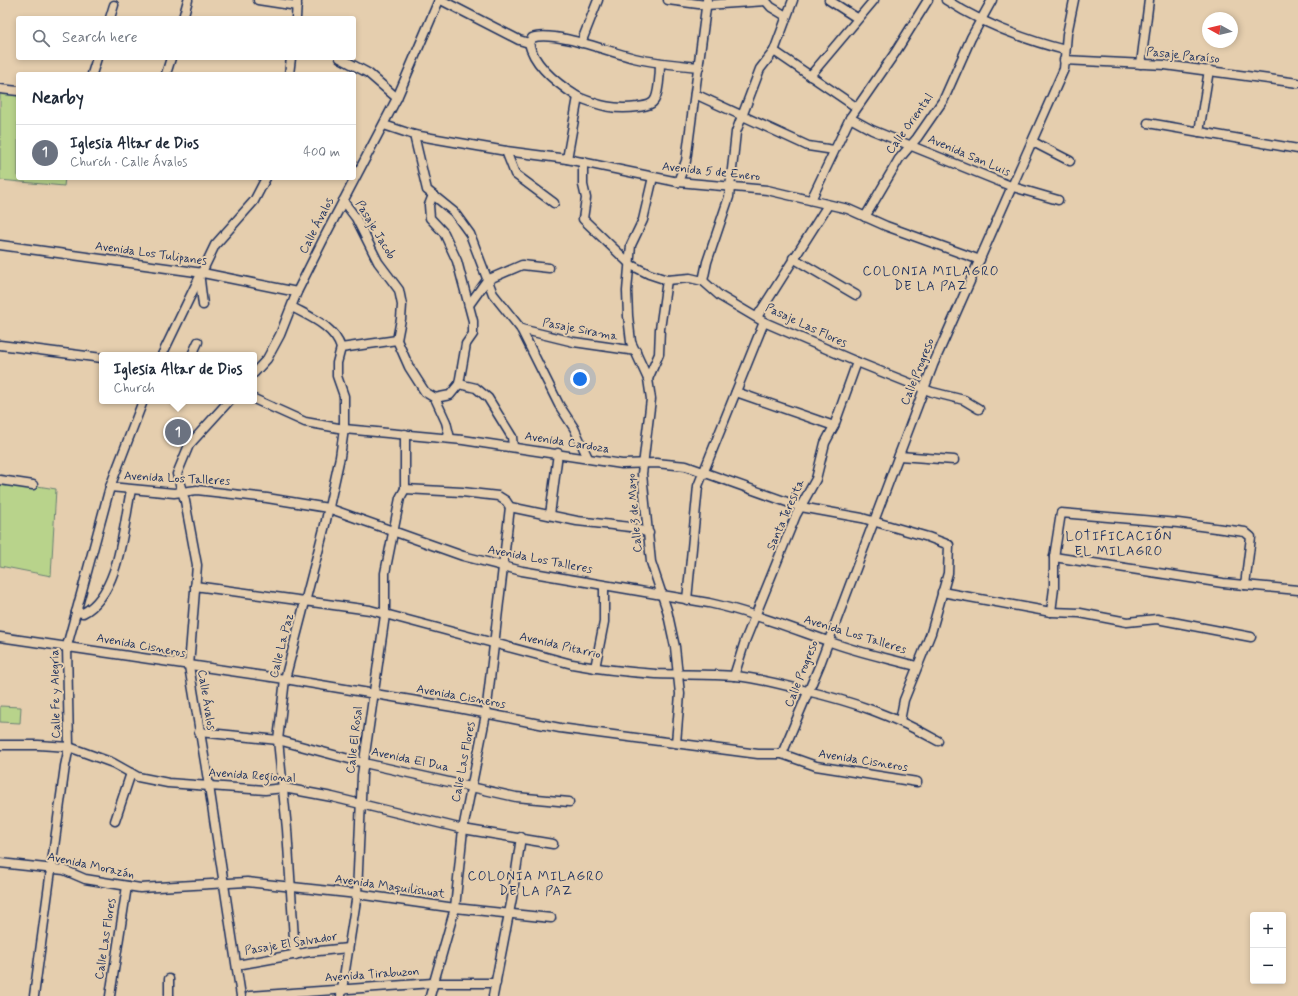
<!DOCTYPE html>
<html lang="en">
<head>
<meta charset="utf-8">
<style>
	body { margin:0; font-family:Mynerve,sans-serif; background:#f6f6f7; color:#1f2937 }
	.controls { position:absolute; right:12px; bottom:12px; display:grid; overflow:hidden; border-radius:4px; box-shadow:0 2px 6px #0003 }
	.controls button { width:36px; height:36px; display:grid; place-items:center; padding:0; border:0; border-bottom:1px solid #e0e1e3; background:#fff; color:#1f2937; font:20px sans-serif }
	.compass { position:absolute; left:1202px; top:12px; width:36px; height:36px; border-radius:50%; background:#fff; box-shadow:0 2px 6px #0003; rotate:278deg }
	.you { position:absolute; left:580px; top:379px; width:14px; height:14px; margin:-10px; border:3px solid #fff; border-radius:50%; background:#1a73e8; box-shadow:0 0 0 6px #1a73e833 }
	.badge { display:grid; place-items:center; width:26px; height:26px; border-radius:50%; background:#1b2f5e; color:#fff; font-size:13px; font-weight:700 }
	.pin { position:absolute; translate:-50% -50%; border:2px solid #fff; box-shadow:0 1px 4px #0006 }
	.popup { position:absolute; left:99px; top:352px; width:158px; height:52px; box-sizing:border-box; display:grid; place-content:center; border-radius:4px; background:#fff; filter:drop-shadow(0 1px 3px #0005); font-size:13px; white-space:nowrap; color:#747a83 }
	.popup b { font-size:15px; color:#1f2937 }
	.popup::after { content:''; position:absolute; left:50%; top:100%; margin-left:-8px; border:8px solid transparent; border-top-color:#fff }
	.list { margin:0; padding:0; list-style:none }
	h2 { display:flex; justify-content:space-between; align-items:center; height:52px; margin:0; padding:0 16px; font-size:17px }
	h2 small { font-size:13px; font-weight:400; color:#747a83 }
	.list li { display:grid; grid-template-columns:26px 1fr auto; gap:12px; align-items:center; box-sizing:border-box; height:56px; padding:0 16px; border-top:1px solid #e0e1e3 }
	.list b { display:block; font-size:15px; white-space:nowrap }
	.list p { margin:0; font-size:13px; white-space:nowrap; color:#747a83 }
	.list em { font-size:13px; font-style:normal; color:#747a83 }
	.icon { flex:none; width:22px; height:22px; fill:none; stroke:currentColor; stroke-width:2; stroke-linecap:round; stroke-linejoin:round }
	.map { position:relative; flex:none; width:1298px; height:996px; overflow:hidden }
	.search { position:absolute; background:#fff; box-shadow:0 2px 6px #0003; left:16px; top:16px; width:340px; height:44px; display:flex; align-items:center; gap:10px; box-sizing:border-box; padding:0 14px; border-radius:4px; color:#747a83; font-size:15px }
	.panel { position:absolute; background:#fff; box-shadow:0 2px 6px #0003; left:16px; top:72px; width:340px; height:108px; border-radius:4px }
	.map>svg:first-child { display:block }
</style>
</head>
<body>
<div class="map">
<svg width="1298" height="996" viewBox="0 0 1298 996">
	<rect width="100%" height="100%" fill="#e5ceae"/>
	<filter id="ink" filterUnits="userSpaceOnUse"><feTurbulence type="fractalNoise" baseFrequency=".025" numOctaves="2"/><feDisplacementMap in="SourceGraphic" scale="8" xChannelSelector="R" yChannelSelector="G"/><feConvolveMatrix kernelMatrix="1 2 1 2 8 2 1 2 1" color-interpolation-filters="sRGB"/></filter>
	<g filter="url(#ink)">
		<g fill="#b8d38b" stroke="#6a8174">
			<polygon points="0,91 18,94 18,178 65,178 64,186 0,180"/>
			<polygon points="0,480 56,489 51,576 0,566"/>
			<polygon points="0,706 21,707 20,723 0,722"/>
		</g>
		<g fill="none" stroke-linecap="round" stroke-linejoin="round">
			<g stroke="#1b2f5e" stroke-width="11">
				<g id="minor">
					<polyline points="258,0 297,6"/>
					<polyline points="441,0 519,40 529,43"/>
					<polyline points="668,0 706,5 766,1"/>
					<polyline points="765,0 771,7 786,16"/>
					<polyline points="829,0 857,18"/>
					<path d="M946,0C983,24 1022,39 1065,50"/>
					<polyline points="110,18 114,5"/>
					<polyline points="183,18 188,0"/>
					<polyline points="296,18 297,1"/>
					<path d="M529,43L532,38C553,30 610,52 634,58C655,63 677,65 699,67"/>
					<path d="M529,43C534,66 559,85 578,97L567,159"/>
					<polyline points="581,43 598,0"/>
					<polyline points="774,51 856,107"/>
					<polyline points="340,58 368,73 397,98"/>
					<polyline points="1064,60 1165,65 1298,83"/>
					<polyline points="1141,64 1149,0"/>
					<polyline points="92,74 97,58"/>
					<polyline points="166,74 171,58"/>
					<polyline points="289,74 291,58"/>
					<polyline points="810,76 874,0"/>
					<polyline points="0,89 18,91"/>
					<polyline points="695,94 808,146 834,150"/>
					<path d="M578,97C600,106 614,110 638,107C643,106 649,106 653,102C659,97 660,71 660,63"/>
					<polyline points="850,118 872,130 1013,187 1058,200"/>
					<polyline points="1148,123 1298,149"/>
					<polyline points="384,125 414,135 506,151 567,159 678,182 767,190 848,209 886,226 980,260"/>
					<polyline points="1199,132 1209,70"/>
					<polyline points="414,135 427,190 454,212 470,234 493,294 521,329 559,405 574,428 588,458"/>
					<polyline points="1033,142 1070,161"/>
					<polyline points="506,151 515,174 554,203"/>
					<polyline points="583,162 583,185 586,198 583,219 631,265 649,274 667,280 690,278 703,281 720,296 764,322 857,362 932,392 964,400 979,409"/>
					<polyline points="678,182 686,161 707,0"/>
					<polyline points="433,195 429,205 430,218 444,233 457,261 473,321 473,334 466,344 459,384 450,395 435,398"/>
					<polyline points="811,200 850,118 895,53 928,0"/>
					<polyline points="343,201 356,218 378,262 399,290 402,305 401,319 397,340 409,367 425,392 435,398"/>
					<polyline points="865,217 899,159 917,138 944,99 971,38 992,0"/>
					<polyline points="0,245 203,273 297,292"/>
					<polyline points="793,258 856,295"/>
					<polyline points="200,280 203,305"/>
					<polyline points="667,280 660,329 659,354 648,379 651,399 642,474 651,562 667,610 675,647 680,694 676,743"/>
					<polyline points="703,281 707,262 729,197 736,132 760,69 774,51 793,0"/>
					<polyline points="469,305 487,280 522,265 549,268"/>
					<path d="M292,307C310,317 334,326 341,348"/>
					<polyline points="757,317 828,205"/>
					<polyline points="521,329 574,342 636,351"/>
					<polyline points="0,345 102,358"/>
					<polyline points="162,355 215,245 254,201 266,178"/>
					<polyline points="192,355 198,342"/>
					<polyline points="254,373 267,359 280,335 297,292 326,234 397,98 439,0"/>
					<polyline points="648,379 631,342 628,316 627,291 631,245 643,220 653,177"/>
					<polyline points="459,384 476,388 488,398 512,437 513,447"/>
					<polyline points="736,392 834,426"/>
					<polyline points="435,398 446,422 450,438"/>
					<polyline points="254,399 305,422 344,429 463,440 622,464 656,463 686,466 801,507 862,518 928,537 949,545 948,573 931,633 904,700 900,721"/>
					<polyline points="229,401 189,445 177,474 185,501 197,565 189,666 209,786 241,996"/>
					<polyline points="405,434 405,489"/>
					<polyline points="899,456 954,460"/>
					<polyline points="0,480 33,485"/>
					<path d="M110,487L174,493L197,490L267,498L328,508L463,556L522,571L709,603C750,612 788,627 828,641C856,652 887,658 916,666"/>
					<polyline points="405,489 462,492 498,496 506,501 510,507 577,521 630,527 649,533"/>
					<polyline points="550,515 558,453"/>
					<polyline points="1054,557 1223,583 1298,590"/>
					<path d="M195,586L370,610L572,664C599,669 628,672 656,674C682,675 709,674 735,676C758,678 780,684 803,690C854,702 892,715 938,741"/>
					<polyline points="942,592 1051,612 1080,613 1127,622 1157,619 1251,637"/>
					<polyline points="687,600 698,486 764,322"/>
					<path d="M76,612L83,613C120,594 123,527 131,490"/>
					<polyline points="1051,612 1054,588 1054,557 1061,513 1178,523 1245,532 1251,537 1245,585"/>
					<polyline points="0,637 285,679 453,707 560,728 758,754 782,754 816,766 917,782"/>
					<polyline points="595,668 604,622 604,586"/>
					<polyline points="734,676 745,641 796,515 816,479 825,443 834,426 857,362"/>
					<polyline points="199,732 278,740 364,763 516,797 569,802"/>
					<polyline points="0,745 38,745 69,747 113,763 138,777 168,783 265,790 284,788 332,797 463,829 553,844"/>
					<polyline points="782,754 820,664 933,365 1064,69 1067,34 1074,0"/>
					<polyline points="115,821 131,773"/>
					<polyline points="0,863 64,870 85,879 140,888 247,882 357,894 455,908 551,918"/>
					<polyline points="295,955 287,829 278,740 285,679 325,525 340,457 344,429 344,396 337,376 337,363 341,348 397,340"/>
					<polyline points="237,965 309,952 348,948"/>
					<polyline points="169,979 169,996"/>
					<polyline points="34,996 65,766 69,747 67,646 110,487 143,401"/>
					<polyline points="110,996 127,886"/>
					<polyline points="250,996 433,983 496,983"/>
					<polyline points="341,996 357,894 362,775 385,615 385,573 400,498 405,489"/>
					<polyline points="430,996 455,908 463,829 486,714 510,507"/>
					<polyline points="493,996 512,898 521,837"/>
				</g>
			</g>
			<use href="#minor" stroke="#e5ceae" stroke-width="8"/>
		</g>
	</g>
	<g text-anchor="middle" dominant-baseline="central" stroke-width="4" stroke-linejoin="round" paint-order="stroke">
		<g font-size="12" fill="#1b2f5e" stroke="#e5ceae">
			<text transform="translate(1183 56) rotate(6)">Pasaje Paraíso</text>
			<text transform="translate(910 124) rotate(-54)">Calle Oriental</text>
			<text transform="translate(969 156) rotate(23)">Avenida San Luis</text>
			<text transform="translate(711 172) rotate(6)">Avenida 5 de Enero</text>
			<text transform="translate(317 226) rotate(-63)">Calle Ávalos</text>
			<text transform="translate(375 230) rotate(59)">Pasaje Jacob</text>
			<text transform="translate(151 254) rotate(8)">Avenida Los Tulipanes</text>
			<text transform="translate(806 326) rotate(25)">Pasaje Las Flores</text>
			<text transform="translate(580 330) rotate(11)">Pasaje Sirama</text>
			<text transform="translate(918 372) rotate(-68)">Calle Progreso</text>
			<text transform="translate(567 443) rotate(9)">Avenida Cardoza</text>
			<text transform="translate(177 479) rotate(3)">Avenida Los Talleres</text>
			<text transform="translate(635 513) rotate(-95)">Calle 3 de Mayo</text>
			<text transform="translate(786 515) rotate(-66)">Santa Teresita</text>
			<text transform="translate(540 560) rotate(11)">Avenida Los Talleres</text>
			<text transform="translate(855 635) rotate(17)">Avenida Los Talleres</text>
			<text transform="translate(141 646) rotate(10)">Avenida Cisneros</text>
			<text transform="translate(282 646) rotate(-76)">Calle La Paz</text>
			<text transform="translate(560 646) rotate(13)">Avenida Pitarrio</text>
			<text transform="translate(802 674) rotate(-68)">Calle Progreso</text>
			<text transform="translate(56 694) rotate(-91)">Calle Fe y Alegría</text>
			<text transform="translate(461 697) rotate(10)">Avenida Cisneros</text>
			<text transform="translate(206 700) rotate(81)">Calle Ávalos</text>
			<text transform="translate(355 740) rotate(-83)">Calle El Rosal</text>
			<text transform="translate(410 760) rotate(12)">Avenida El Dua</text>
			<text transform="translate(863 761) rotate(9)">Avenida Cisneros</text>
			<text transform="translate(464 762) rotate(-79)">Calle Las Flores</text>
			<text transform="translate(252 776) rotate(4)">Avenida Regional</text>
			<text transform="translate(91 866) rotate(12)">Avenida Morazán</text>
			<text transform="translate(390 887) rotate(8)">Avenida Maquilishuat</text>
			<text transform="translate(106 939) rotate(-81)">Calle Las Flores</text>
			<text transform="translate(291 944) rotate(-9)">Pasaje El Salvador</text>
			<text transform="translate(372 975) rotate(-4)">Avenida Tirabuzon</text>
		</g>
		<g font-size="13" letter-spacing="1" fill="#1b2f5e" stroke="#e5ceae">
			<text x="931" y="271">COLONIA MILAGRO<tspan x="931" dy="15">DE LA PAZ</tspan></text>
			<text x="1119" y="536">LOTIFICACIÓN<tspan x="1119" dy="15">EL MILAGRO</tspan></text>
			<text x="536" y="876">COLONIA MILAGRO<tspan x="536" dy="15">DE LA PAZ</tspan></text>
		</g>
	</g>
</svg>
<div class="controls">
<button>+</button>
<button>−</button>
</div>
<svg class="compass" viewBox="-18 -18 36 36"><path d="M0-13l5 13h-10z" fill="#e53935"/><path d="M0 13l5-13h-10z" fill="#747a83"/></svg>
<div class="you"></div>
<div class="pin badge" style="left:178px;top:432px;background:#6b7280">1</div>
<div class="popup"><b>Iglesia Altar de Dios</b>Church</div>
<div class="search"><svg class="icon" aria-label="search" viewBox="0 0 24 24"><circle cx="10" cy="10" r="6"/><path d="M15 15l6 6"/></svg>Search here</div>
<section class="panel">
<h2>Nearby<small></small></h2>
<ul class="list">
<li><span class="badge" style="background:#6b7280">1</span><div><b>Iglesia Altar de Dios</b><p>Church · Calle Ávalos</p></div><em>400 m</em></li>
</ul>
</section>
</div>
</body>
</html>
